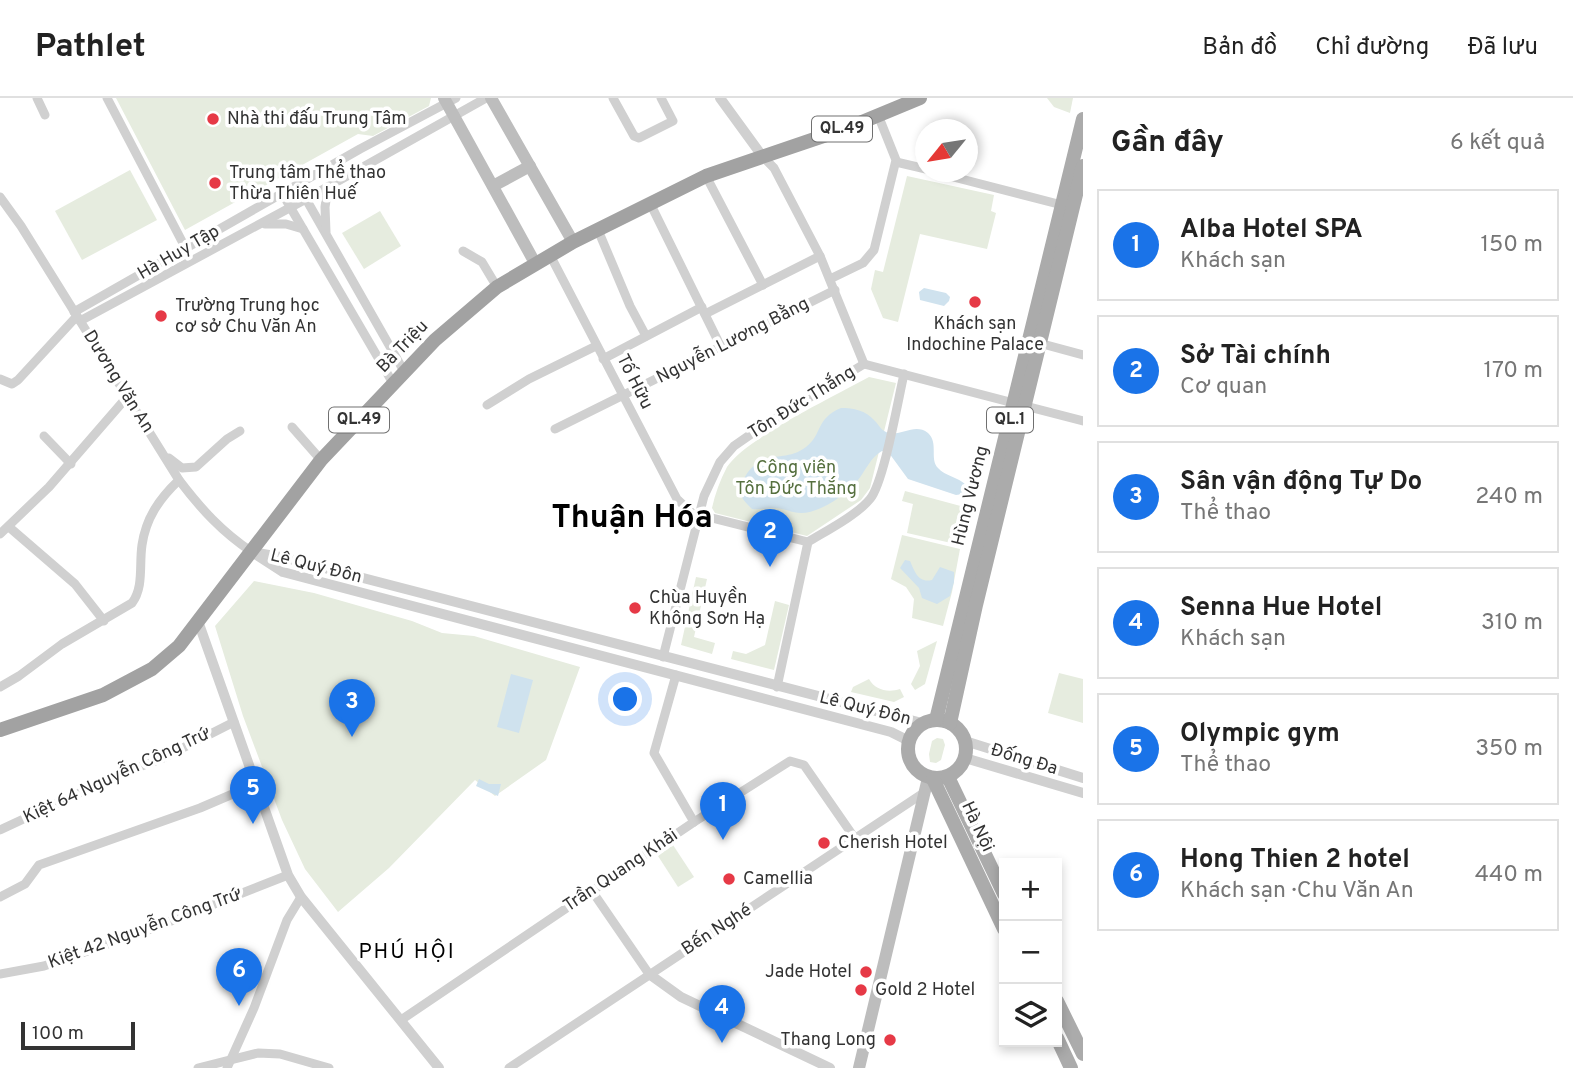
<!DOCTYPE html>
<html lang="vi">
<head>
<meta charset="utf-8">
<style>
	body { margin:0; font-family:Overpass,sans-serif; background:#f6f6f6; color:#222 }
	.controls { position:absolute; right:21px; bottom:21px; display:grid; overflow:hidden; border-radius:0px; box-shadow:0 4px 10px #0003 }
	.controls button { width:63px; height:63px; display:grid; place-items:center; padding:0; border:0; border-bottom:2px solid #e0e0e0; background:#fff; color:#222; font:35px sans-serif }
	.compass { position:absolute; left:915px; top:21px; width:63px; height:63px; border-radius:50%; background:#fff; box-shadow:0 4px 10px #0003; rotate:240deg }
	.scale { position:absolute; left:21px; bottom:18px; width:114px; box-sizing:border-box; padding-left:7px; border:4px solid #333; border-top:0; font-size:19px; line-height:24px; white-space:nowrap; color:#333; -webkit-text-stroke:5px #fff; paint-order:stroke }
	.you { position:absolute; left:626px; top:602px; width:24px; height:24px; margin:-18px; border:5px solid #fff; border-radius:50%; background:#1a73e8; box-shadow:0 0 0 10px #1a73e833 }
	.badge { display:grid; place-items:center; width:46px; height:46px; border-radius:50%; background:#1a73e8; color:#fff; font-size:23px; font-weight:700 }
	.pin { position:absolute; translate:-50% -58px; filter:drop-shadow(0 2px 4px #0008) }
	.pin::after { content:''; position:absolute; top:37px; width:24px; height:21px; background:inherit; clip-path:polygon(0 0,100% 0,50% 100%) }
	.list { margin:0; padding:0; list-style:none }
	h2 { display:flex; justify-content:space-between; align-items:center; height:91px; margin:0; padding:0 28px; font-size:30px }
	h2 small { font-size:23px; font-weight:400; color:#767676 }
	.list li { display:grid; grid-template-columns:46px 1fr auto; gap:21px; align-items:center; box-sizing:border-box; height:112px; margin:0 14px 14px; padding:0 14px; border:2px solid #e0e0e0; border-radius:0px }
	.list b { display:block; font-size:26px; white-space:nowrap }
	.list p { margin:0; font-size:23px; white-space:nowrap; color:#767676 }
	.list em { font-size:23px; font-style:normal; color:#767676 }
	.icon { flex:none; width:38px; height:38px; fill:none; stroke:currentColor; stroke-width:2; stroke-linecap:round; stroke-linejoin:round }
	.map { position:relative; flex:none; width:1083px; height:970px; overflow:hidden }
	header { display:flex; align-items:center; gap:42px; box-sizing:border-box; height:98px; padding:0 35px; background:#fff; border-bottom:2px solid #e0e0e0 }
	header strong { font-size:33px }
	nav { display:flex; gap:38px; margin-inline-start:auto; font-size:24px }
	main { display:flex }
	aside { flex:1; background:#fff }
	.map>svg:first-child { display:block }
</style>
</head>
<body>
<header>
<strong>Pathlet</strong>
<nav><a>Bản đồ</a><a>Chỉ đường</a><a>Đã lưu</a></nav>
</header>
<main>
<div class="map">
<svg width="1083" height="970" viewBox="0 0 1083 970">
	<rect width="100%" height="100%" fill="#fff"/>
	<g fill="#e6ecdf">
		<polygon points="116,0 431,0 429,8 373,38 358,36 185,132"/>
		<polygon points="1047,0 1073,0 1070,15 1054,9"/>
		<polygon points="130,72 157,122 82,162 55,113"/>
		<polygon points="907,78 994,97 991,113 996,115 987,151 920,136 898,224 883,220 871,191 875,172 883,174"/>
		<polygon points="380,113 401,148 364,171 342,135"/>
		<path d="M869,279L896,285L870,390L861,402L807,438L715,415L712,410C715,396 720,382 727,369C746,340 835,298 869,279Z"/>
		<polygon points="905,393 968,410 960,447 907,435 913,406 902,403"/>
		<polygon points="902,437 960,451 952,494 943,528 912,520 914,501 906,489 891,481"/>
		<polygon points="696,479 707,481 694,539 715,545 712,556 681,547"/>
		<polygon points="254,483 314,495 412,523 442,535 474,538 580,569 546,662 495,698 475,682 389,770 338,814 305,771 282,722 243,618 215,528"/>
		<polygon points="775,503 789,507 774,572 731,561 733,553 746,556 765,547"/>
		<polygon points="937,543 925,586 915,592 911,586 920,568 917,553"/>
		<polygon points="1059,575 1083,581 1083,625 1048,615"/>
		<path d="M869,581C875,592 888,595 900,591L904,599L894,604L851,594L853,589Z"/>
		<polygon points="937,640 943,641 945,647 941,662 936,665 930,664 929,656 932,643"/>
		<polygon points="673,747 694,779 678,789 658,758"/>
	</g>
	<g fill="#cfe2ee">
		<polygon points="924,190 946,195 950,199 949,203 944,208 920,202 919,194"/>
		<path d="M841,310C854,310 865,312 875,323C879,327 881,332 886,334C900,340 914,324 928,335C939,345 929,361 938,370C945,378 958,379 966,387V392L963,396L956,397L908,381L889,355L882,353C870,360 866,372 858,382C846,397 820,415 801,415C792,415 783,410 774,410C767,410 760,412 752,411C744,403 736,396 742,384C761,347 782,367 806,349C823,336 815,321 841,310Z"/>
		<path d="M905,462L910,463C915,474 918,485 932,482L940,469L954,474V484L950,498L937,506L922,500L919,490L900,470Z"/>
		<polygon points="511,576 533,582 519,635 497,629"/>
		<polygon points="479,681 489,686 501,686 498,698 476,688"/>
	</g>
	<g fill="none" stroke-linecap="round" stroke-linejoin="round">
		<g stroke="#d0d0d0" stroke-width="9">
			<polyline points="37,0 45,17"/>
			<polyline points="107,0 186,151"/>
			<polyline points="613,0 634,38 639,40 673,23 661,0"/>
			<polyline points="763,59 774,70 820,158 864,266"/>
			<polyline points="896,64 926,71"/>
			<polyline points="934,74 1062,107"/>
			<polyline points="706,78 763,187"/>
			<polyline points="298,87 405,275"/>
			<polyline points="282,95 394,287"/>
			<path d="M0,99L21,128L179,382C201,411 222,434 252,454"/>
			<polyline points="650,105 721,249"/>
			<polyline points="265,126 286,126 303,131"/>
			<polyline points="598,132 630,208 646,238"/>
			<polyline points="326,134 325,109 328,89"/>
			<polyline points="463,153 482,164 497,189"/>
			<path d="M550,157L677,401L692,415L808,444C826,433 857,417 870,401C884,384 898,302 904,276"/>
			<polyline points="830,181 863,165 874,152 896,62 878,17"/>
			<polyline points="74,214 360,51 456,0"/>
			<polyline points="705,216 820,158"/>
			<polyline points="80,223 306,101 486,0"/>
			<polyline points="1039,245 1083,257"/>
			<polyline points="603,261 702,209"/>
			<polyline points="864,266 1083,323"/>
			<polyline points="0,281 12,286 18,282 77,218"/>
			<polyline points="487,307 529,281 596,248"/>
			<polyline points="292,329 321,362"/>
			<polyline points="555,331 835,192"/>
			<polyline points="44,338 71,366"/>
			<polyline points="169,360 182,370 196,369 227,341 240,333"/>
			<polyline points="9,429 75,486 104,523"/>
			<polyline points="0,436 49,389 127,299"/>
			<polyline points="663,559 704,398 720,364 734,348 757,332 864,266"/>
			<polyline points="676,577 654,655 694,724"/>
			<path d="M0,589L19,578L62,546L132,505C144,489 139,467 142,447C146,420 159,401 179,382"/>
			<polyline points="777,589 808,444"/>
			<polyline points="0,732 120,676 163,660 234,624"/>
			<polyline points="592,793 649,876"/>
			<polyline points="0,799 25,786 39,767 200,710 256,686"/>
			<polyline points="0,876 44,868 143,834 288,777"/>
			<polyline points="401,922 694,724 790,663 804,667 856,742"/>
			<polyline points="198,970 258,955 280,956 329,970"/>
			<polyline points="227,970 254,910 287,822 301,799"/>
			<polyline points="509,970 925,694"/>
		</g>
		<g stroke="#d0d0d0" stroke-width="10">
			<polyline points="720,0 763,59"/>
			<polyline points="199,526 288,777 301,799 439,970"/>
			<polyline points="909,643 891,634 283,474 252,454 286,460 922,625"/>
			<polyline points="965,643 1083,680"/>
			<polyline points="965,660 1083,695"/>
			<polyline points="649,876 681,899 830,970"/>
		</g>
		<g stroke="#bdbdbd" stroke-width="12">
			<polyline points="444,0 535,165"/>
			<polyline points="491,0 573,144"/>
			<polyline points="493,88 530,68"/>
			<polyline points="859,970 928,680"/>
		</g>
		<g stroke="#ababab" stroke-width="14">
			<circle cx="937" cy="651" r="29"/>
			<polyline points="936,622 1083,21"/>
			<polyline points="950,625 976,507 1083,68"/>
			<polyline points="948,679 1004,796"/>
			<polyline points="933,681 1004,831"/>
			<polyline points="1057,903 1083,956"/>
			<polyline points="1057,940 1071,970"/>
		</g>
		<polyline stroke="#a2a2a2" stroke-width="14" points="0,632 103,597 152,571 179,548 321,362 435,242 497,189 573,144 706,78 850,29 920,0"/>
	</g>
	<g fill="#e63946" stroke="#fff" stroke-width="2.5">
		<circle cx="213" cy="21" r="7"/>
		<circle cx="215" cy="85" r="7"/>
		<circle cx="975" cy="204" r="7"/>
		<circle cx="161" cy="218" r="7"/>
		<circle cx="635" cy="510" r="7"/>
		<circle cx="824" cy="745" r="7"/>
		<circle cx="729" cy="781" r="7"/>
		<circle cx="866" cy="874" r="7"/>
		<circle cx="861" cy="892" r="7"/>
		<circle cx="890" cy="942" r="7"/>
	</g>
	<g text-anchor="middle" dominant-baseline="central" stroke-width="7" stroke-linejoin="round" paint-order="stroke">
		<g fill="#fff" stroke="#707070" stroke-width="2">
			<rect x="812" y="18.5" width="60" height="25" rx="5"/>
			<rect x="329" y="309.5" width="60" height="25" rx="5"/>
			<rect x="987" y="309.5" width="46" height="25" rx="5"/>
		</g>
		<g font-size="16" font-weight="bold" fill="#333">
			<text x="842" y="31">QL.49</text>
			<text x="359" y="322">QL.49</text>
			<text x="1010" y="322">QL.1</text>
		</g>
		<g font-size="18" fill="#333" stroke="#fff" text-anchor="start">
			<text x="227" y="21">Nhà thi đấu Trung Tâm</text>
			<text x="229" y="75">Trung tâm Thể thao<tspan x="229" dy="21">Thừa Thiên Huế</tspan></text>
			<text x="175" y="208">Trường Trung học<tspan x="175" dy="21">cơ sở Chu Văn An</tspan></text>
			<text x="975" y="226" text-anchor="middle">Khách sạn<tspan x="975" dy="21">Indochine Palace</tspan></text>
			<text x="649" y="500">Chùa Huyền<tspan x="649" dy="21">Không Sơn Hạ</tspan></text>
			<text x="838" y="745">Cherish Hotel</text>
			<text x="743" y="781">Camellia</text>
			<text x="852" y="874" text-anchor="end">Jade Hotel</text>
			<text x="875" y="892">Gold 2 Hotel</text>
			<text x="876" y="942" text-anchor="end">Thang Long</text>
		</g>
		<g font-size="18" fill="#333" stroke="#fff">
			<text transform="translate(179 155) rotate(-30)">Hà Huy Tập</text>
			<text transform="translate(733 243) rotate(-27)">Nguyễn Lương Bằng</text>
			<text transform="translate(403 249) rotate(-46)">Bà Triệu</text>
			<text transform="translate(118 284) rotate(58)">Dương Văn An</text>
			<text transform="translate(634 284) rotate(63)">Tố Hữu</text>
			<text transform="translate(802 305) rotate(-32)">Tôn Đức Thắng</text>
			<text transform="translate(971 398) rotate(-76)">Hùng Vương</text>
			<text transform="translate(316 469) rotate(14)">Lê Quý Đôn</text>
			<text transform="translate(865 611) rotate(14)">Lê Quý Đôn</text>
			<text transform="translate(1024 662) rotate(17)">Đống Đa</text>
			<text transform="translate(117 678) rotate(-25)">Kiệt 64 Nguyễn Công Trứ</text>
			<text transform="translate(977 729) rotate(65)">Hà Nội</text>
			<text transform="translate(621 773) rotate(-34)">Trần Quang Khải</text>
			<text transform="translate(145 831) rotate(-20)">Kiệt 42 Nguyễn Công Trứ</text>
			<text transform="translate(717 832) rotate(-33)">Bến Nghé</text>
		</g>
		<g font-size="18" fill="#56703f" stroke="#fff">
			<text x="796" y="370">Công viên<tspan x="796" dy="21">Tôn Đức Thắng</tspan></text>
		</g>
		<g font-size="21" letter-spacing="2" fill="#000" stroke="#fff">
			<text x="407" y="854">PHÚ HỘI</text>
		</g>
		<g font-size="32" font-weight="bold" fill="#000" stroke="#fff">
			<text x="632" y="421">Thuận Hóa</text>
		</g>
	</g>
</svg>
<div class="controls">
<button>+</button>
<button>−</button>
<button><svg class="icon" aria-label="layers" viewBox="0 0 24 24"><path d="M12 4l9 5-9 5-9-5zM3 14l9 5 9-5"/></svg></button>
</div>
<svg class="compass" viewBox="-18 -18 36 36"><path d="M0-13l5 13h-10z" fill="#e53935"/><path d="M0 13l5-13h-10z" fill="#767676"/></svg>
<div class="scale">100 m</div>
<div class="you"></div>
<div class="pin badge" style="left:723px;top:742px">1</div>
<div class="pin badge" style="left:770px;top:469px">2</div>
<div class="pin badge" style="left:352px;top:639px">3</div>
<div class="pin badge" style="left:722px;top:945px">4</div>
<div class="pin badge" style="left:253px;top:726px">5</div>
<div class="pin badge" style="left:239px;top:908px">6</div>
</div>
<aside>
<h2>Gần đây<small>6 kết quả</small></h2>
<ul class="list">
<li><span class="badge">1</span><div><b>Alba Hotel SPA</b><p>Khách sạn</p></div><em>150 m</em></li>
<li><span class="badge">2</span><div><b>Sở Tài chính</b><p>Cơ quan</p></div><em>170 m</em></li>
<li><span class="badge">3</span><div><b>Sân vận động Tự Do</b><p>Thể thao</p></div><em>240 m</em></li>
<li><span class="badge">4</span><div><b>Senna Hue Hotel</b><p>Khách sạn</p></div><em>310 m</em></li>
<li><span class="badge">5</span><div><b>Olympic gym</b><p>Thể thao</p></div><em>350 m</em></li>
<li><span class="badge">6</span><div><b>Hong Thien 2 hotel</b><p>Khách sạn · Chu Văn An</p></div><em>440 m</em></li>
</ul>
</aside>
</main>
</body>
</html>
